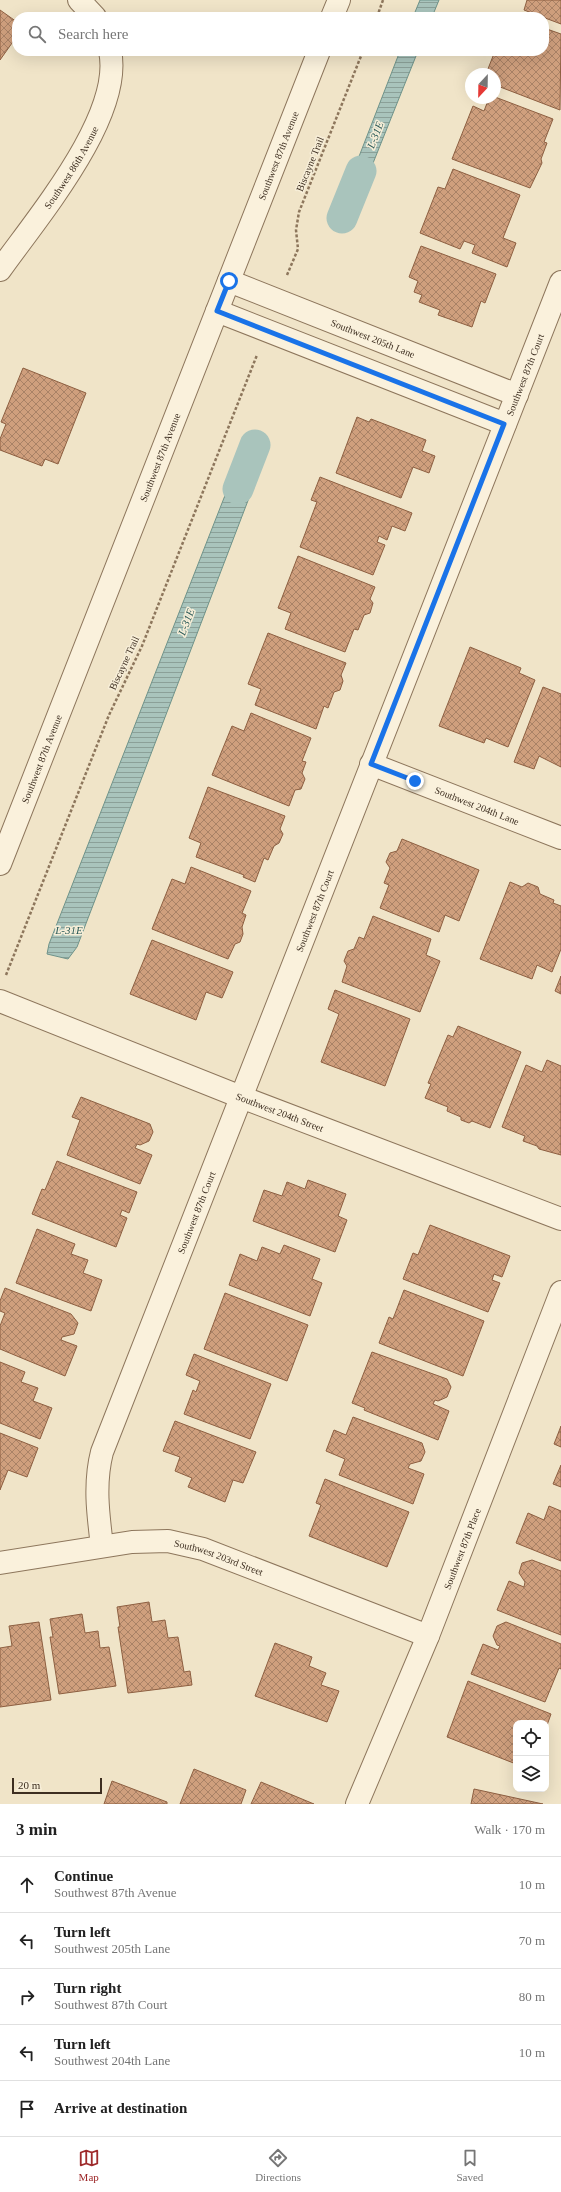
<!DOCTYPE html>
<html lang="en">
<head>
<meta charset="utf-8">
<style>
	body { margin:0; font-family:Georgia,serif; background:#f6f6f6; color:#222 }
	.controls { position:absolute; right:12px; bottom:12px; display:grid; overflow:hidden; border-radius:8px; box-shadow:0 4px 16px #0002 }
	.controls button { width:36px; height:36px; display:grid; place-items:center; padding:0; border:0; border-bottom:1px solid #e0e0e0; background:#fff; color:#222; font:20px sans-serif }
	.compass { position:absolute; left:465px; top:68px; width:36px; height:36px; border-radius:50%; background:#fff; box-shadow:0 4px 16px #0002; rotate:202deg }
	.scale { position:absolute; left:12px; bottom:10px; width:90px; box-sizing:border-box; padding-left:4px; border:2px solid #3d2e20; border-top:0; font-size:11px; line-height:14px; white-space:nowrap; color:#3d2e20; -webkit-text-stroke:3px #f7eed8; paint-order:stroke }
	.stop { position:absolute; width:12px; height:12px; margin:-9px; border:3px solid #1a73e8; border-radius:50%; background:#fff }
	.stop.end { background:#1a73e8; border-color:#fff; box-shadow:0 1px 4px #0008 }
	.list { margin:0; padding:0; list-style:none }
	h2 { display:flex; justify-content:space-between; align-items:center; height:52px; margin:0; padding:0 16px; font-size:17px }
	h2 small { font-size:13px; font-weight:400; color:#767676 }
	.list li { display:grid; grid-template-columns:26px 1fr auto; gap:12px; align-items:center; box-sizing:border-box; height:56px; padding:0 16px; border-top:1px solid #e0e0e0 }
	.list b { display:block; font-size:15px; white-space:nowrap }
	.list p { margin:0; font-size:13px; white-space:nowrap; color:#767676 }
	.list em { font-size:13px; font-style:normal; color:#767676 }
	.icon { flex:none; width:22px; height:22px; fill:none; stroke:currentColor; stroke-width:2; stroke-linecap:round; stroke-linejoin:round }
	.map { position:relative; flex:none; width:561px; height:1804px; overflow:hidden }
	.search { position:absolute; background:#fff; box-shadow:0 4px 16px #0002; left:12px; right:12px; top:12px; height:44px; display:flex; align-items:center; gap:10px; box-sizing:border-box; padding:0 14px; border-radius:16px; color:#767676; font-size:15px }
	.sheet { height:332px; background:#fff }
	nav { display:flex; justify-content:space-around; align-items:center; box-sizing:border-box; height:56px; border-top:1px solid #e0e0e0; background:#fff; font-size:11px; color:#767676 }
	nav a { display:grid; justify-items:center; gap:2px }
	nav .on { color:#9e2a2b }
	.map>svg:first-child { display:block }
</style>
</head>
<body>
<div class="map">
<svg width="561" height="1804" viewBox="0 0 561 1804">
	<defs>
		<pattern id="water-rules" width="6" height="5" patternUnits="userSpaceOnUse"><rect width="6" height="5" fill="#a9c4bc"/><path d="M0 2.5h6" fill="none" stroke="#8ba098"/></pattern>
		<pattern id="building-cross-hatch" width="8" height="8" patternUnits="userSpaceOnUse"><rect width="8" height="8" fill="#cf9f7d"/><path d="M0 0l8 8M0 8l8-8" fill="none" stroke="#a98266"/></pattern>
	</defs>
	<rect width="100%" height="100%" fill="#f0e4c8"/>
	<g fill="url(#water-rules)" stroke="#6f938a">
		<polygon points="420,0 439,0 432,17 413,17"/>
		<polygon points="400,51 418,51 353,213 339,208"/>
		<polygon points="244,447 261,454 262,464 77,947 68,959 47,954 49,944"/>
	</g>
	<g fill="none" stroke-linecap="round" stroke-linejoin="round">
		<g stroke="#a9c4bc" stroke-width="31">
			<polyline points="342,218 361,171"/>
			<polyline points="238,489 255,445"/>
		</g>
	</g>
	<g fill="url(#building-cross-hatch)" stroke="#8d5f41">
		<polygon points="527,0 561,0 561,24 524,10"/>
		<polygon points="0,10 17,22 17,36 0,60"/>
		<polygon points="544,28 561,34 560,110 495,85 495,74 486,74 495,51 544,51"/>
		<polygon points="495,97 553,119 544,142 547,143 541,159 542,163 530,188 452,159 473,106 484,111 489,98"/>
		<polygon points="453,169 520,195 503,238 516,243 507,267 472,253 475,245 464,241 460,249 420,233 438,187 445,189"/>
		<polygon points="421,246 496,274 485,303 481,301 472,327 438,315 440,310 419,302 422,295 414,292 418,281 409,277"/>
		<polygon points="23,368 86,393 58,464 45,459 42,466 0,450 0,439 6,424 1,422"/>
		<polygon points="357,417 369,422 371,419 426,440 422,451 435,456 429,473 413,467 401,498 336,473"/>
		<polygon points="320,477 412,513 405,531 392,526 387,540 379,536 377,542 385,545 373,575 300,547 317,502 311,500"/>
		<polygon points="298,556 375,587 370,599 373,603 370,613 364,615 358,630 354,629 345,652 285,629 291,613 278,608"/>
		<polygon points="268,633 346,663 341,675 343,681 340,690 334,692 328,708 324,706 316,729 255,705 261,689 248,684"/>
		<polygon points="470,647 521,668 519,673 535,680 508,747 486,738 484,743 439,726"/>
		<polygon points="543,687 561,694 561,767 539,756 534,769 514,762"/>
		<polygon points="251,713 311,738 302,761 306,762 302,773 305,779 301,789 295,790 289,806 212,775 232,726 244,731"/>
		<polygon points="208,787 285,816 280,829 283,834 279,843 274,846 268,860 264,858 255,882 243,877 244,875 196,857 201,843 189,838"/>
		<polygon points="402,839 479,870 459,921 445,915 439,932 380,908 389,885 384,883 390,868 386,862 390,853 397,851"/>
		<polygon points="191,867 251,891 242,913 246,915 242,927 243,934 240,942 235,944 228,959 152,929 172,879 185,884"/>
		<polygon points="510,882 522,887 528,883 538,887 540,894 554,900 553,903 561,906 561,949 552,972 537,965 532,979 480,959"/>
		<polygon points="373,916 431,939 426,955 440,961 420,1012 342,982 347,966 344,961 348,951 354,949 359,937 364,939"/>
		<polygon points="152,940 233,972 222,998 206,992 196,1020 130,994"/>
		<polygon points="561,976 561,994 555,991"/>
		<polygon points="335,990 410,1019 385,1086 321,1062 339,1014 328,1009"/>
		<polygon points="458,1026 521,1052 490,1128 472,1121 469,1123 461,1120 461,1117 447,1111 448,1107 425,1098 431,1084 428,1083 448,1035 453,1037"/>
		<polygon points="547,1060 561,1066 561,1155 539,1149 537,1146 523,1141 525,1136 502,1127 526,1065 542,1072"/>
		<polygon points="81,1097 150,1124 153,1132 149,1141 140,1145 137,1144 135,1148 152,1155 140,1184 67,1155 80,1120 72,1117"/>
		<polygon points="57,1161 137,1192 129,1213 122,1210 120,1215 127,1218 116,1247 32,1214 42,1189 45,1190"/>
		<polygon points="308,1180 346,1194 338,1216 347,1220 335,1252 253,1221 264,1190 282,1196 287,1182 305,1189"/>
		<polygon points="430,1225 510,1256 502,1277 494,1274 492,1280 500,1283 488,1312 403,1279 413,1253 418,1255"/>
		<polygon points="37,1229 75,1244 71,1254 88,1260 83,1273 102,1280 91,1311 16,1283"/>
		<polygon points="284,1245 320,1259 312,1279 322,1283 310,1316 229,1285 240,1254 257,1261 262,1247 280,1254"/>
		<polygon points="5,1288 71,1314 78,1323 74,1334 62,1337 61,1340 77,1346 65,1376 0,1349 0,1326 5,1313 0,1311 0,1301"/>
		<polygon points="404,1290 484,1321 463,1376 379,1343 389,1317 393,1319"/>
		<polygon points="225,1293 308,1325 287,1381 204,1349"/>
		<polygon points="372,1352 447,1379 451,1387 447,1397 438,1401 435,1400 433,1404 449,1411 438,1440 364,1410 365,1408 352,1403"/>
		<polygon points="194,1354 271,1384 250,1439 184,1414 193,1390 196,1392 200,1381 186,1375"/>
		<polygon points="0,1362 25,1372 21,1382 38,1388 33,1401 52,1408 40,1439 0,1423"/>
		<polygon points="353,1417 422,1443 425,1452 421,1461 410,1464 408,1468 424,1474 413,1504 339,1475 345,1459 326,1451 334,1430 346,1435"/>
		<polygon points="175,1421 256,1452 243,1483 233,1480 225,1502 188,1487 192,1478 175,1471 180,1457 163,1451"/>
		<polygon points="561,1426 561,1447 554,1444"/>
		<polygon points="0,1433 38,1448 27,1477 8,1470 0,1490"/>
		<polygon points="561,1465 561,1487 553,1484"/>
		<polygon points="325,1479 409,1512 387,1567 309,1536 321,1505 316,1503"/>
		<polygon points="549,1506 561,1511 561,1561 516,1543 528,1513 544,1520"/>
		<polygon points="532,1560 561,1571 561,1635 497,1610 509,1581 524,1587 525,1582 519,1573 522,1563"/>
		<polygon points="149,1602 152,1622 165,1620 168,1638 178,1637 184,1672 190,1671 192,1685 128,1693 118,1627 120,1627 117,1607"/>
		<polygon points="82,1614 85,1633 98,1631 100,1648 109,1647 116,1686 59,1694 50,1637 53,1637 50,1619"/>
		<polygon points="39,1622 51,1700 0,1707 0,1648 12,1646 9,1626"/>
		<polygon points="506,1622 561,1644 561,1669 559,1668 545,1702 471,1674 483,1644 498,1650 500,1646 497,1645 493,1636 497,1626"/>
		<polygon points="275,1643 312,1657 309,1666 326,1673 321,1685 339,1691 327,1722 255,1696"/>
		<polygon points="468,1681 551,1714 546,1728 546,1723 516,1723 516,1764 447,1737"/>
		<polygon points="194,1769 246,1790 241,1804 180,1804"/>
		<polygon points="112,1781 167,1802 167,1804 104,1804"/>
		<polygon points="261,1782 314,1804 251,1804"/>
		<polygon points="474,1789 543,1804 471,1804"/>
	</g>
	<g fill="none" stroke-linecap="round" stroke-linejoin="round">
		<g stroke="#8d765c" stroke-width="24">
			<g id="minor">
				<polyline points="79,0 95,17"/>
				<path id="s1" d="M0,270C36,219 124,116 110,51"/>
				<path id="s2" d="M229,281L517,395"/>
				<polyline points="217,311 505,424"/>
				<path id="s3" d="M371,764L561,838"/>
				<path id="s4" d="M0,1001L241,1097L561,1219"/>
				<path id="s5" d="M102,1546C98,1514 94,1483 102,1452L561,282"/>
				<path id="s6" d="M0,1563L132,1542L168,1541L203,1549L428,1636"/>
				<path id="s7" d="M357,1804L428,1636L561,1292"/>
			</g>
		</g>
		<g stroke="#8d765c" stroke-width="24">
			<g id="tertiary">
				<polyline points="332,17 339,0"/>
				<path id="s8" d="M0,864L319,51"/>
			</g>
		</g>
		<g stroke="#8d765c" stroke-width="2.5" stroke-dasharray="3 2" stroke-linecap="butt">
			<polyline points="377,17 383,0"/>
			<polyline points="287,275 298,249 296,230 299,212 363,51"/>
			<polyline points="6,975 109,715 142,646 257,355"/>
		</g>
		<use href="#minor" stroke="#faf1dc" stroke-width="22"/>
		<use href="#tertiary" stroke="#faf1dc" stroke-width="22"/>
	</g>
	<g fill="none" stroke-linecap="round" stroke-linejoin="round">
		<polyline stroke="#1a73e8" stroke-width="5" points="229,281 217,311 504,424 371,764 415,781"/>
	</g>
	<g text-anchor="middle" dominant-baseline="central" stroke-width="3" stroke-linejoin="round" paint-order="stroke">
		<g font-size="10" fill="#3d2e20" stroke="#f7eed8">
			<text stroke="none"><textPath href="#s8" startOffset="761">Southwest 87th Avenue</textPath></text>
			<text transform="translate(310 164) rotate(-68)">Biscayne Trail</text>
			<text stroke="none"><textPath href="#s1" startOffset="125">Southwest 86th Avenue</textPath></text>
			<text stroke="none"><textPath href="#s2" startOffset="155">Southwest 205th Lane</textPath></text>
			<text stroke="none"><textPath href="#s5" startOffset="1252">Southwest 87th Court</textPath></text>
			<text stroke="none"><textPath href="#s8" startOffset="437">Southwest 87th Avenue</textPath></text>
			<text transform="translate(124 663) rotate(-65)">Biscayne Trail</text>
			<text stroke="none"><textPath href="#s8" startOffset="113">Southwest 87th Avenue</textPath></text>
			<text stroke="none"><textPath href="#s3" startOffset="114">Southwest 204th Lane</textPath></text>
			<text stroke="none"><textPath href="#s5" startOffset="676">Southwest 87th Court</textPath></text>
			<text stroke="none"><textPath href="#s4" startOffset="301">Southwest 204th Street</textPath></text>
			<text stroke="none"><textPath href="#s5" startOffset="352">Southwest 87th Court</textPath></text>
			<text stroke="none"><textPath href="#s7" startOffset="276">Southwest 87th Place</textPath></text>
			<text stroke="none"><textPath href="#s6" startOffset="223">Southwest 203rd Street</textPath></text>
		</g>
		<g font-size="11" font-style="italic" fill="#2f5d5a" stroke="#f7eed8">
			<text transform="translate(375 135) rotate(-69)">L-31E</text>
			<text transform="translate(186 622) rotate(-69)">L-31E</text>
			<text x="69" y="930">L-31E</text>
		</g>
	</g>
</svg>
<div class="controls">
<button><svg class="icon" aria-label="locate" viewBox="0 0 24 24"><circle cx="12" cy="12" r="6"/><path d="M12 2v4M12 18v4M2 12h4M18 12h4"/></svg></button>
<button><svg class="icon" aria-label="layers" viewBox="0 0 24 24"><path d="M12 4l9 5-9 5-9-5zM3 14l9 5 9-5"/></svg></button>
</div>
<svg class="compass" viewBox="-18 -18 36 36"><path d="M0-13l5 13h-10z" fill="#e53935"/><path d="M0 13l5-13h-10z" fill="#767676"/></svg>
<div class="scale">20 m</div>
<div class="stop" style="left:229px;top:281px"></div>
<div class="stop end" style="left:415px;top:781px"></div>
<div class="search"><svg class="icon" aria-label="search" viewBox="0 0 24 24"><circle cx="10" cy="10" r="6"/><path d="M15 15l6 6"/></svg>Search here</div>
</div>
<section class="sheet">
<h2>3 min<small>Walk · 170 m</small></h2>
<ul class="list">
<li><svg class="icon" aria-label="ahead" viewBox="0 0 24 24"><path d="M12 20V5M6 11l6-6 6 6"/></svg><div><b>Continue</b><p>Southwest 87th Avenue</p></div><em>10 m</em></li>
<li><svg class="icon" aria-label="left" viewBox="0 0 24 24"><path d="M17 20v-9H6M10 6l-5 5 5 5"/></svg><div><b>Turn left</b><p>Southwest 205th Lane</p></div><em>70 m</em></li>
<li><svg class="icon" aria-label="right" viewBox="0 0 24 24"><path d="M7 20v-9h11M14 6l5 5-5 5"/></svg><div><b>Turn right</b><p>Southwest 87th Court</p></div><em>80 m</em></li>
<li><svg class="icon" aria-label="left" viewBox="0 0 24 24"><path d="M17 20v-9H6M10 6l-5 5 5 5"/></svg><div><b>Turn left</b><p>Southwest 204th Lane</p></div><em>10 m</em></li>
<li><svg class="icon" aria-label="arrive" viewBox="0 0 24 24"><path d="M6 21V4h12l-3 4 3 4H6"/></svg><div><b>Arrive at destination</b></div></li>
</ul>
</section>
<nav>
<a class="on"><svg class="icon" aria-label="map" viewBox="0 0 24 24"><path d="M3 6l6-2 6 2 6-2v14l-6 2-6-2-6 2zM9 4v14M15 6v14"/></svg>Map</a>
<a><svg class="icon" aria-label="directions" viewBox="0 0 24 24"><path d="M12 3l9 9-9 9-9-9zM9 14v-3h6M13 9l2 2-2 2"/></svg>Directions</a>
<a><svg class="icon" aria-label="saved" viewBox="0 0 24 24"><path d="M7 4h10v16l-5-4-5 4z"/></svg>Saved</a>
</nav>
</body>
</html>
